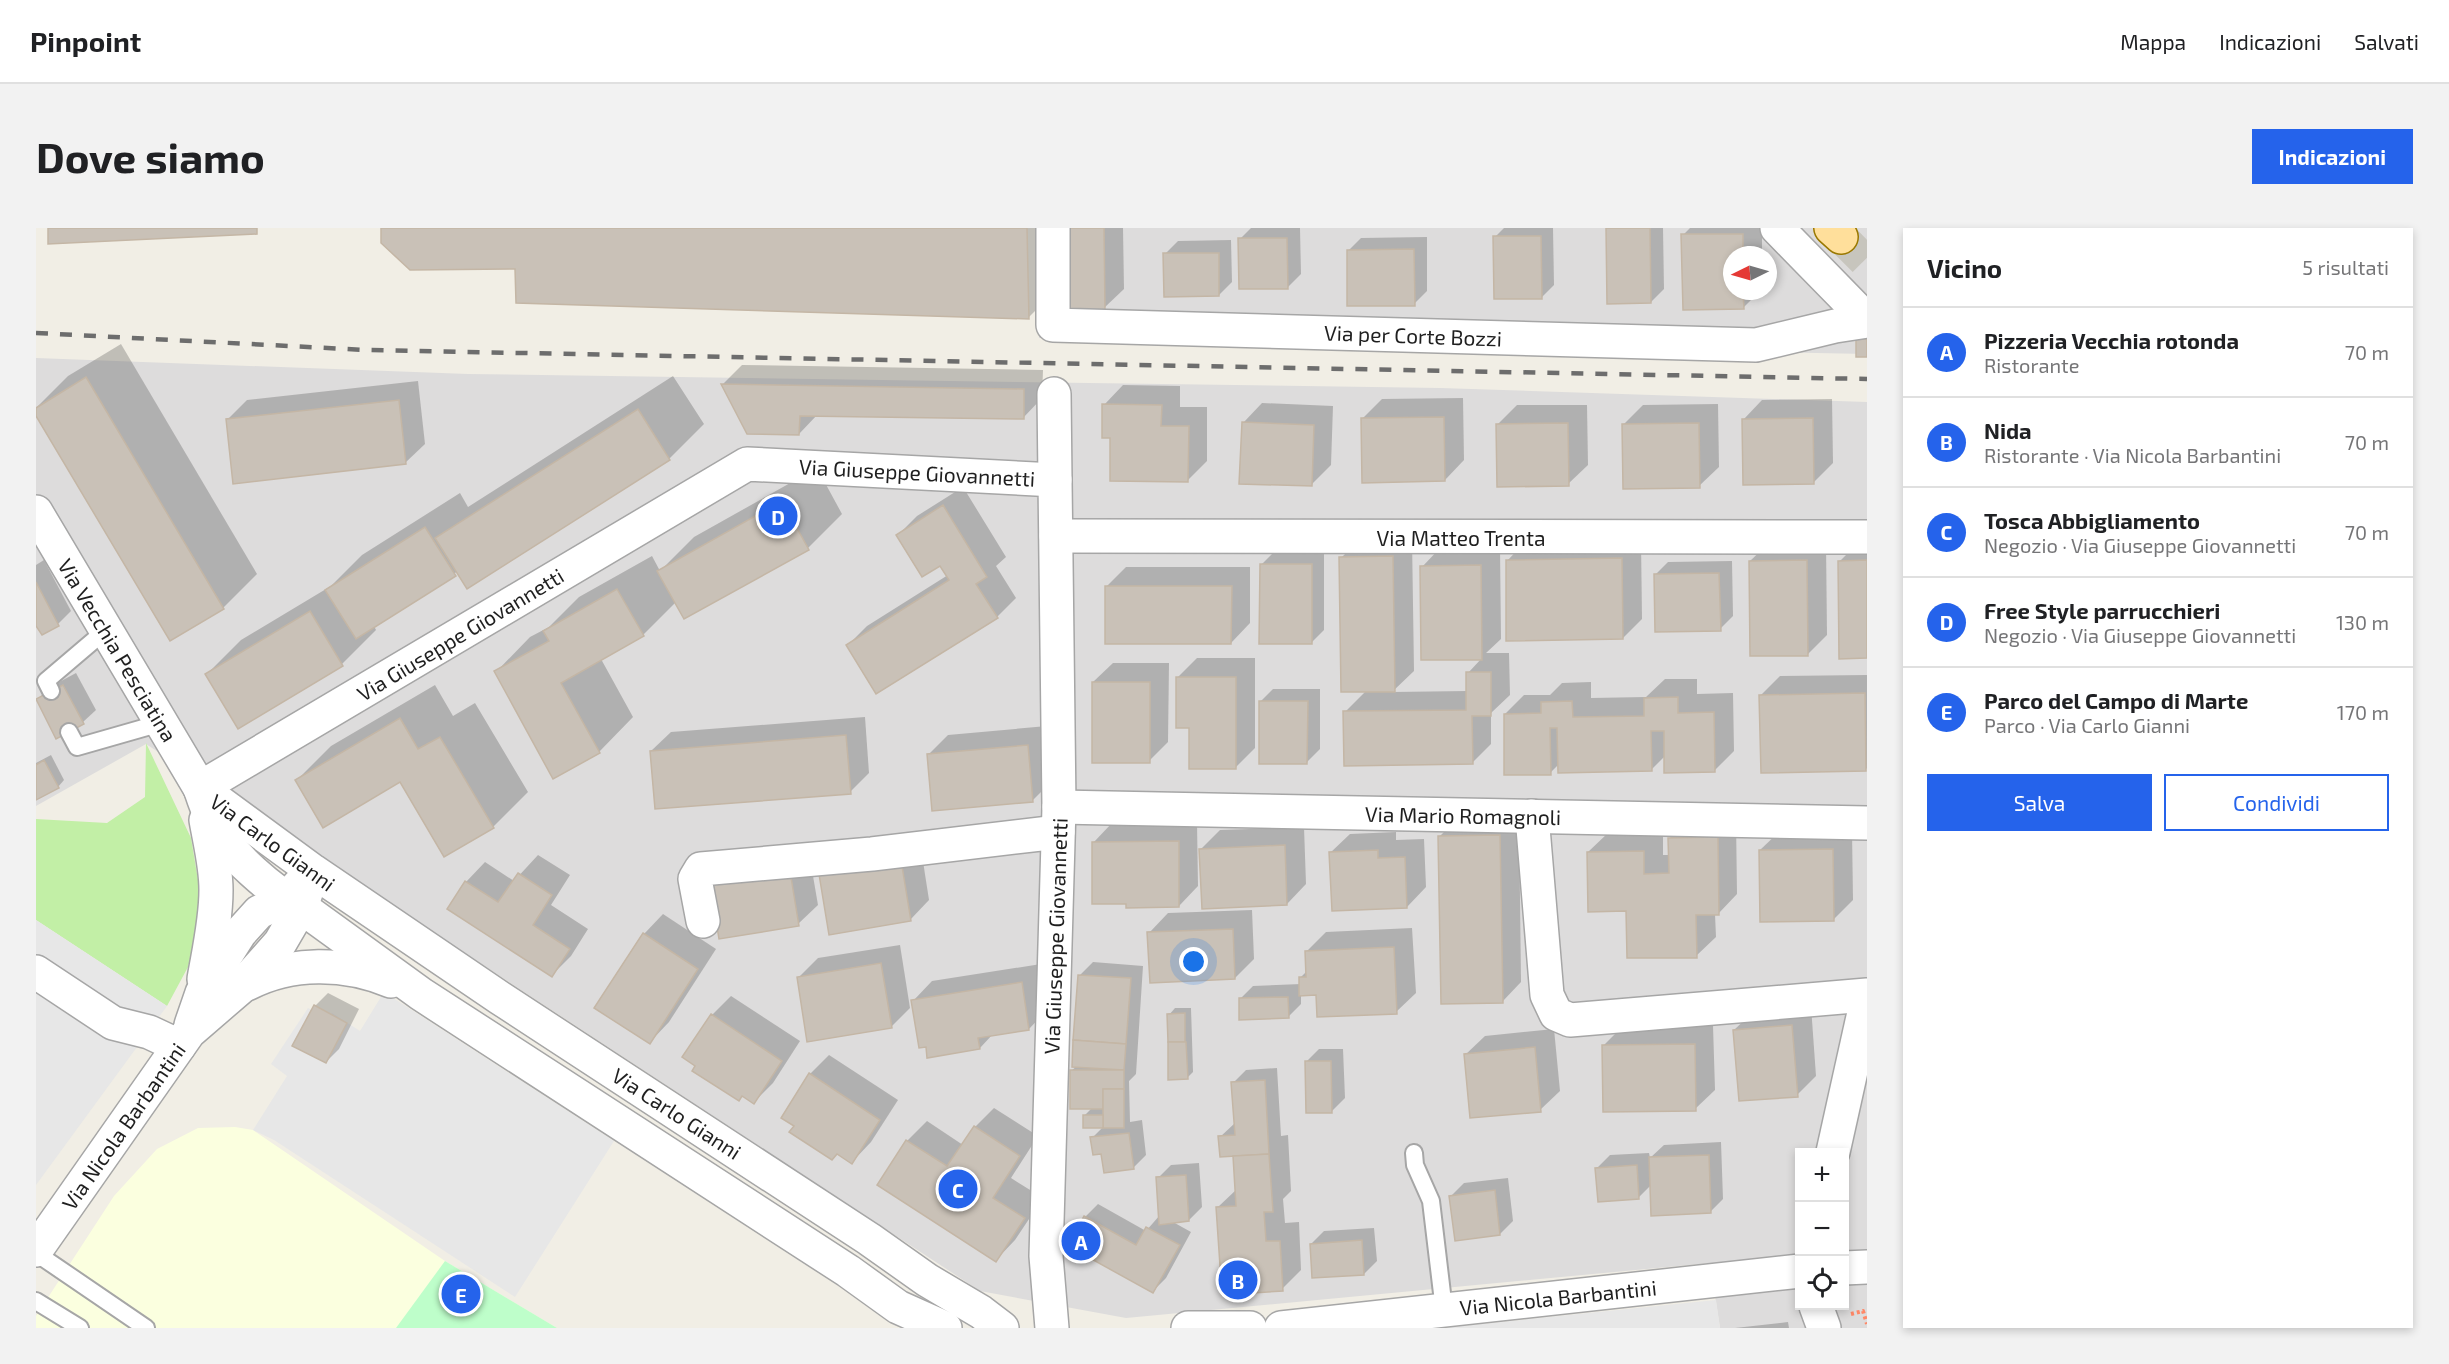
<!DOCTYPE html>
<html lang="it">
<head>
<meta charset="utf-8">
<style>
	body { margin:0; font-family:"Exo 2",sans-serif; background:#f2f2f2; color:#202124 }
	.controls { position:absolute; right:18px; bottom:18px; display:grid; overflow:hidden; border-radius:0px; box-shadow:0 3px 9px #0003 }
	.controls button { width:54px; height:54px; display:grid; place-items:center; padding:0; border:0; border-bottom:2px solid #e0e0e0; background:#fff; color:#202124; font:30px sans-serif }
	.compass { position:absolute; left:1687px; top:18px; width:54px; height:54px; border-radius:50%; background:#fff; box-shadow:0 3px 9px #0003; rotate:265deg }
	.you { position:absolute; left:1158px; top:734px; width:21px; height:21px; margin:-15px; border:4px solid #fff; border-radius:50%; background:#1a73e8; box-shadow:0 0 0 9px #1a73e833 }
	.badge { display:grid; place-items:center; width:39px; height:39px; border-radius:50%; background:#2563eb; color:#fff; font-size:20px; font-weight:700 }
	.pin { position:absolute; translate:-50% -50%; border:3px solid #fff; box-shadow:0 2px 6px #0006 }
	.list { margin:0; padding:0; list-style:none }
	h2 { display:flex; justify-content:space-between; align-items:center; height:78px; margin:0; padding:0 24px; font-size:26px }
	h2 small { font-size:20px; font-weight:400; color:#757577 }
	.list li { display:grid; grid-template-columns:39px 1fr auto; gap:18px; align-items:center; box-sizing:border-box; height:90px; padding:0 24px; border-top:2px solid #e0e0e0 }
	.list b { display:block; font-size:22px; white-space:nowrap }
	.list p { margin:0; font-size:20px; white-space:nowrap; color:#757577 }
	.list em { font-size:20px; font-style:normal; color:#757577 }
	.actions { display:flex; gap:12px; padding:18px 24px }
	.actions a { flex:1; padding:14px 0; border:2px solid #2563eb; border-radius:0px; text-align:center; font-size:21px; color:#2563eb }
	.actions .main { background:#2563eb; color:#fff }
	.icon { flex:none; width:33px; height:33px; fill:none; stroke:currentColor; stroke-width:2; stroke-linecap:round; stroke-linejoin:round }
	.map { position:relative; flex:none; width:1831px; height:1100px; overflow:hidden; border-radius:0px }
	header { display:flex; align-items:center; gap:36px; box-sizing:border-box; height:84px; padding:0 30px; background:#fff; border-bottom:2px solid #e0e0e0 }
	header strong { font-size:28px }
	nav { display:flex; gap:33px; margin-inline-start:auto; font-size:21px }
	.intro { display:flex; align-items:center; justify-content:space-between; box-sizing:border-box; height:144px; padding:0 36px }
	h1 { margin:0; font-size:42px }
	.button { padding:15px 27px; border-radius:0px; background:#2563eb; color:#fff; font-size:21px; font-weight:700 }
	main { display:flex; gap:36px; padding:0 36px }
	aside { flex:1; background:#fff; border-radius:0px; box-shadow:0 3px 9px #0003 }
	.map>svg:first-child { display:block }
</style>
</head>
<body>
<header>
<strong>Pinpoint</strong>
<nav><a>Mappa</a><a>Indicazioni</a><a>Salvati</a></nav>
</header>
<div class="intro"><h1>Dove siamo</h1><a class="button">Indicazioni</a></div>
<main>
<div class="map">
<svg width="1831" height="1100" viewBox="0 0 1831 1100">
	<rect width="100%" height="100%" fill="#f1eee5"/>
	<g fill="#dddcdc" fill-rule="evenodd">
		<path d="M999,0H1831V126L1003,110ZM1696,27H1732V63H1696Z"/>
		<path d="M0,130L432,146L1404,160L1831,174V1100H1684L1674,1035L1090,1090L944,1063L110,516L0,578ZM1764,924H1808V1078H1764Z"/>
	</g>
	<polygon fill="#fbffdf" points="199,899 217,902 409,1033 521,1100 0,1100 0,1088 78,968 121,921 162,900"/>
	<polygon fill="#c2efa6" points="110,515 155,610 167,682 152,739 131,778 0,692 0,591 71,595 109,569"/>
	<polygon fill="#befeca" points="409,1033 521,1100 360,1100"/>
	<g fill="#e7e7e7">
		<polygon points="0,692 131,778 0,957"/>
		<polygon points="348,764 578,913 479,1069 238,912 217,902 251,848 235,836 272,780 290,790 296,785 324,803"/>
		<polygon points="1680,1072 1684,1100 1406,1100"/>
	</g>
	<g fill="#0003">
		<polygon points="347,0 1016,0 1018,64 993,89 481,39"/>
		<polygon points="1030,0 1087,0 1088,61 1068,80"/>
		<polygon points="1215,0 1264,0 1265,46 1252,59 1204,11"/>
		<polygon points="1468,0 1517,0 1518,57 1505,70 1459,9"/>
		<polygon points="1571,0 1627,0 1628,61 1615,74"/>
		<polygon points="1654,0 1726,0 1726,27 1696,27 1696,63 1724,63 1707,80 1647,7"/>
		<polygon points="1391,9 1391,63 1378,76 1312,23 1325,10"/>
		<polygon points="1195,12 1196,54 1183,67 1129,26 1142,13"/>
		<polygon points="85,116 221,346 187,380 0,185 0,180 32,148"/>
		<polygon points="706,137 1007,142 1006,170 987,190 782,186 763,206 687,156"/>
		<polygon points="637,148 668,196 633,231 431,359 422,343 338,398 340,402 306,436 171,446 205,412 295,358 326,327 424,265 432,279"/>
		<polygon points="382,153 389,216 369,235 192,191 211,172"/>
		<polygon points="1087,157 1144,158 1144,179 1171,179 1171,233 1151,253 1076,208 1068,177"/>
		<polygon points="1427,170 1428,232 1409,252 1327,190 1346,171"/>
		<polygon points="1796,171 1797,235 1777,255 1707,192 1726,172"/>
		<polygon points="1226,175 1297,178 1295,237 1275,257 1207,195"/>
		<polygon points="1682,176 1683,239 1663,258 1587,197 1607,177"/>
		<polygon points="1481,177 1551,177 1552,237 1532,256 1461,197"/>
		<polygon points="781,240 806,286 772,320 640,374 607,407 565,431 597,489 563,524 460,444 494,409 513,399 543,369 616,328 624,343 658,309"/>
		<polygon points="927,259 970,329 960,338 980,370 961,389 812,417 831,398 912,347 905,335 862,307 881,288"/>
		<polygon points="1376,310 1378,443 1356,464 1432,463 1432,445 1446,430 1386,339 1405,319 1464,319 1465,411 1450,425 1473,425 1474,467 1455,485 1455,516 1436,535 1309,484 1330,463 1305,330 1324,311"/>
		<polygon points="1605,312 1606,391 1587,410 1471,333 1490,313"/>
		<polygon points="1734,314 1790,314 1791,407 1772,426 1714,333"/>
		<polygon points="1823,314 1831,314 1831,429 1804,333"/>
		<polygon points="1238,324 1288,324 1288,402 1275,415 1225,337"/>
		<polygon points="8,332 35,383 22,396 0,396 0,337"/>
		<polygon points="1696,333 1697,388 1684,401 1619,347 1632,334"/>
		<polygon points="1090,339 1214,339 1214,395 1195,415 1071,358"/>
		<polygon points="1161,430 1219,430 1219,520 1199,540 1154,498 1142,449"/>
		<polygon points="1077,435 1133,435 1132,514 1113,533 1057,454"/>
		<polygon points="40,445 60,482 47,494 1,472 14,459"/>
		<polygon points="1831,447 1831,540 1829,542 1725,467 1744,448"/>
		<polygon points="1629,451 1661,451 1661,466 1697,465 1698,523 1679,542 1629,528 1615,542 1523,536 1514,545 1469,486 1488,467 1514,467 1526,455 1555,454 1555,470 1610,469"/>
		<polygon points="399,457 417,488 439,475 492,564 457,599 365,552 261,552 295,518"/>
		<polygon points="1237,461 1284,461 1284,521 1271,534 1224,474"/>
		<polygon points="829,489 833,545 814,564 615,523 635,504"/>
		<polygon points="1011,498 1016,553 996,573 892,527 912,507"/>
		<polygon points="15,527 28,552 22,559 0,570 0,535"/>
		<polygon points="1483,588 1485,754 1466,774 1404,608 1423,589"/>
		<polygon points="1653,591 1700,591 1701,666 1682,686 1679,686 1680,709 1660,728 1592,682 1552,624 1572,605 1627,604 1627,627 1634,627 1634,610"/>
		<polygon points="1076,595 1161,595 1162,658 1143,678 1057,615"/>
		<polygon points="1268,599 1270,656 1251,676 1164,622 1184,602"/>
		<polygon points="1816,602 1817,672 1798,691 1724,622 1744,603"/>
		<polygon points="1360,604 1360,612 1388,611 1390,659 1371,679 1294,625 1314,606"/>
		<polygon points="884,614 893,672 874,692 794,705"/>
		<polygon points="772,619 782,677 762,696 684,709"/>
		<polygon points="502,627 534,647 515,677 552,701 535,728 516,747 430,654 449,634 478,653"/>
		<polygon points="1216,682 1218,731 1199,750 1113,705 1132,685"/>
		<polygon points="627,686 680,721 633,794 614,814 608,706"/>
		<polygon points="1376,700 1380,765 1360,784 1282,766 1265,766 1265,776 1252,789 1204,771 1217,758 1265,756 1264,750 1272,742 1271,723 1290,704"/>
		<polygon points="864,717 874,780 855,799 763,749 782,730"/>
		<polygon points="1057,734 1107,738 1100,846 1093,853 1094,894 1106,892 1110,927 1097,940 1067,925 1056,910 1067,899 1048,888 1056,880 1035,843 1041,838 1044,747"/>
		<polygon points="1005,736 1012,781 993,801 957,806 944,820 891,817 877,773 896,753"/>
		<polygon points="292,765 323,781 303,821 290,834 279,778"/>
		<polygon points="695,768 764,813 737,855 718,874 676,787"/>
		<polygon points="1775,778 1780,848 1761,867 1698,802 1718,783"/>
		<polygon points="1139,780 1155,780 1157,844 1151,850 1133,787"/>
		<polygon points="1677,797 1679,862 1659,881 1567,818 1587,798"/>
		<polygon points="1518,801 1524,863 1504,882 1429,827 1449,808"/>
		<polygon points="1283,821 1307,821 1309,870 1296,883 1270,834"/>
		<polygon points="793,827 862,872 835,914 816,934 760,897 774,846"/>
		<polygon points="1241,840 1245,908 1252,907 1255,963 1247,971 1249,995 1263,994 1265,1042 1246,1061 1182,979 1201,961 1198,926 1184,909 1199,895 1197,855 1210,842"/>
		<polygon points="958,880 1002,908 975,950 1007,970 979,1012 960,1032 843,956 871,913 891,893 927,917 939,899"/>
		<polygon points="1685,914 1687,971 1674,984 1616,956 1603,969 1561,940 1574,927 1613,925 1614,930 1628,917"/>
		<polygon points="1163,935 1166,979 1153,992 1137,994 1155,1004 1130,1050 1117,1063 1049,989 1062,976 1110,1003 1124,987 1122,950 1135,937"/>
		<polygon points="1472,950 1477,993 1464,1006 1415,968 1428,955"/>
		<polygon points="1338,1000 1341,1033 1328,1046 1275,1016 1288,1003"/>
		<polygon points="1752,1094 1753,1100 1698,1100 1699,1100"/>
	</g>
	<g fill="#c9c1b7" stroke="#c4b6a5" stroke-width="1.5">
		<polygon points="12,0 221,0 221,6 12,16"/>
		<polygon points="345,0 991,0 993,91 480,75 479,41 374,42 345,15"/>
		<polygon points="1029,0 1068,0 1069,82 1030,82"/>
		<polygon points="1570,0 1614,0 1615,75 1571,76"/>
		<polygon points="1645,6 1707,6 1707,27 1696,27 1696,63 1707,63 1708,81 1647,82"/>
		<polygon points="1457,8 1505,8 1506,71 1458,71"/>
		<polygon points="1202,10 1251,10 1252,61 1203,61"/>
		<polygon points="1378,21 1379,78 1311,78 1311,22"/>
		<polygon points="1127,25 1183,25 1183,68 1128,69"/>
		<rect x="1820" y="111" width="11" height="18"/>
		<polygon points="50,149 188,381 134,413 0,188 0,180"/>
		<polygon points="685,156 988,161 988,191 764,188 763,207 711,206"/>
		<polygon points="363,172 370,236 197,256 190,191"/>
		<polygon points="1066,176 1126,177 1125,198 1153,198 1152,254 1074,253 1074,210 1066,210"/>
		<polygon points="602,181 634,232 431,361 399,310"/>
		<polygon points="1408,189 1409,253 1326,255 1325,190"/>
		<polygon points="1777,190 1778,256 1707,257 1706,191"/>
		<polygon points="1206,194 1278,197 1276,258 1203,256"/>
		<polygon points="1532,195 1533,258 1461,259 1460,196"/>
		<polygon points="1663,195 1664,260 1587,261 1586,196"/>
		<polygon points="746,273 773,322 648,391 621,343"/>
		<polygon points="907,277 951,349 940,356 962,390 840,466 810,417 913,352 904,338 886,349 860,307"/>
		<polygon points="389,299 420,348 320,411 289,362"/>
		<polygon points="1357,328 1359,464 1305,464 1303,329"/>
		<polygon points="1586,330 1587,411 1470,413 1470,332"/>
		<polygon points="1771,332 1772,428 1714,428 1713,333"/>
		<polygon points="1831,332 1831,430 1803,431 1802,333"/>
		<polygon points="1224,336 1276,336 1276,416 1223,416"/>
		<polygon points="1445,337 1446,432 1385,432 1384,338"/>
		<polygon points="1683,345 1685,403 1619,404 1618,346"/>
		<polygon points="0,354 23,398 6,407 0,398"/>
		<polygon points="1069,358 1196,358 1195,416 1069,416"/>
		<polygon points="581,361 608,408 525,455 564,525 517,551 458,443 513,413 507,403"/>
		<polygon points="274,383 307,438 202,501 169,446"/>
		<polygon points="1430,444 1455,444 1455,488 1436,488 1437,536 1308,538 1307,483 1430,482"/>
		<polygon points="1140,449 1200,449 1200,541 1153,541 1153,500 1140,500"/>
		<rect x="1056" y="454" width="58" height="81"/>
		<polygon points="27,457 48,496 20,511 0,471"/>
		<polygon points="1829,465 1830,543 1725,545 1723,467"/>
		<polygon points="1642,469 1642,485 1678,484 1679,544 1628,545 1628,503 1615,503 1616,543 1522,545 1521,500 1514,500 1515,547 1468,547 1468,486 1505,485 1505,474 1536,473 1537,489 1608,488 1608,470"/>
		<polygon points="1223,473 1272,473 1271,536 1223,536"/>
		<polygon points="364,490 382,521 404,509 458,600 408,629 364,554 287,600 259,552"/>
		<polygon points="810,507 815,566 619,581 614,523"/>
		<polygon points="992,517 997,574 896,583 891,526"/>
		<polygon points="8,532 23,560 0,572 0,537"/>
		<polygon points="1464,607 1467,775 1405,776 1402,608"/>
		<polygon points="1682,609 1683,687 1660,687 1661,730 1591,730 1590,683 1552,684 1551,624 1608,623 1608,646 1633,645 1632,610"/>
		<polygon points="1143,613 1143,679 1090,680 1090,676 1056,676 1056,614"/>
		<polygon points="1249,617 1251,677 1166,681 1163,621"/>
		<polygon points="1797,621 1798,693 1724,694 1723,622"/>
		<polygon points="1342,622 1342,630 1369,629 1371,680 1296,683 1293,624"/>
		<polygon points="865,632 875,693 793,707 783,646"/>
		<polygon points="753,637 763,698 683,711 673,650"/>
		<polygon points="482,645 516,667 497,697 534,721 516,749 411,681 429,653 462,674"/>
		<polygon points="1197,701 1199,751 1114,755 1111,704"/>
		<polygon points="607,705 662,741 614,816 558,780"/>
		<polygon points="1358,719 1361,786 1281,789 1280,767 1263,768 1263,749 1270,749 1269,723"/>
		<polygon points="845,735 856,800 771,814 761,749"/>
		<polygon points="1042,747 1095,750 1090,816 1037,812"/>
		<polygon points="986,754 993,802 942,810 944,821 891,830 890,819 883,820 875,772"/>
		<polygon points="1252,769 1253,790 1203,792 1203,770"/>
		<polygon points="278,777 311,795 290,835 256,818"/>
		<polygon points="1149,785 1149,814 1132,814 1131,786"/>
		<polygon points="675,786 746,833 718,876 706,868 703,873 656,843 659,838 646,829"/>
		<polygon points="1756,797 1762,869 1703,873 1697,802"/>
		<polygon points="1037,812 1090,816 1088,842 1036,839"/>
		<polygon points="1132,814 1150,814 1152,851 1132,852"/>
		<polygon points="1659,816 1660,883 1567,884 1566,817"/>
		<polygon points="1499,819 1505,884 1434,890 1428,826"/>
		<polygon points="1269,833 1295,833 1296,885 1270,885"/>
		<polygon points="1034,842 1088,842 1088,861 1067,861 1067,881 1034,881"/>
		<polygon points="773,845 844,892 816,936 801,926 796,932 753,904 758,898 745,890"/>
		<polygon points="1229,852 1233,926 1184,929 1182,908 1199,907 1195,854"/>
		<rect x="1067" y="861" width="21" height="39"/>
		<rect x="1047" y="887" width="20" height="13"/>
		<polygon points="938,898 984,928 957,970 989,990 960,1034 841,957 870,912 911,938"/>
		<polygon points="1093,905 1098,941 1068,945 1065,926 1057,927 1054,909"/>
		<polygon points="1233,926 1237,984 1228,984 1230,1013 1244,1013 1247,1063 1186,1067 1180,979 1200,978 1197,928"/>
		<polygon points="1673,927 1675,985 1615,988 1613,929"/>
		<polygon points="1601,937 1603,971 1562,974 1559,940"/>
		<polygon points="1150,947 1153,993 1123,997 1120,949"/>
		<polygon points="1459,962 1464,1007 1419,1013 1413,968"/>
		<polygon points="1048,988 1100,1017 1110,999 1144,1017 1117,1065 1032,1018"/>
		<polygon points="1326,1012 1328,1047 1276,1050 1274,1016"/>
	</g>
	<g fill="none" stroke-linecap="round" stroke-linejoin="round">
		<polyline stroke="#c7c5bd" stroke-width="33" stroke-dasharray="33 16" stroke-linecap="butt" points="1805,9 1831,35"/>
		<g stroke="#a6a6a6" stroke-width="20">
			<g id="service">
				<polyline points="15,463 10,453 70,402"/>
				<polyline points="33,504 41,519 125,495"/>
				<polyline points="1378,925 1379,937 1395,973 1408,1082"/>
				<polyline points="0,1025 110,1100"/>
				<polyline points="0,1073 44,1100"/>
			</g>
		</g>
		<g stroke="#a6a6a6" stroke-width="36">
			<g id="minor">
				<polyline points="1017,0 1017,97 1720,117 1799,98 1831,93"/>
				<polyline points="1741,0 1831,92"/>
				<polyline points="1018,166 1019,252"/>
				<path d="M0,284L164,560C168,572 172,584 178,596C193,627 236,663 265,679L385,766L812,1043L862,1079L909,1100"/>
				<polyline points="1020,308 1831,309"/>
				<polyline points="164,560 711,236 1019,252 1023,579 1010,1028 1016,1100"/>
				<polyline points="164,560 277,643 464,770 833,1011 891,1052 945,1084 966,1100"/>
				<polyline points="1023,579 1831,595"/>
				<polyline points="1496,588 1511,767 1520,786 1534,792 1831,767"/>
				<polyline points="667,693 659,651 665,641 836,626 1022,604"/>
				<polyline points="0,744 77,795 113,804 143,818"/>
				<path d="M168,751C173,722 180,692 180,662C180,638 174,615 170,592"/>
				<path d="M211,756C255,733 309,734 355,753"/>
				<polyline points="155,797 166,765 204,705 223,684 251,671 263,657"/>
				<polyline points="1797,924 1831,771"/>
				<polyline points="0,1022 153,804 204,760 244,715 265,679 272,659"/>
				<polyline points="1808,1040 1831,1039"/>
				<polyline points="1780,1078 1788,1100"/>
				<polyline points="1152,1100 1214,1100"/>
				<polyline points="1245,1100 1764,1043"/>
			</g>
		</g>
		<g stroke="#9a7800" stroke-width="36">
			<polyline id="primary" points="1795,0 1805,9"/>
		</g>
		<polyline stroke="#ff8867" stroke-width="4" stroke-dasharray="3 3" stroke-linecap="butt" points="1815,1086 1827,1083 1831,1096"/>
		<use href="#service" stroke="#fff" stroke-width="16"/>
		<use href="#minor" stroke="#fff" stroke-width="33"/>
		<use href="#primary" stroke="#ffdf9b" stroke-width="33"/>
		<polyline stroke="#6d6d6d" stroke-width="4.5" stroke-dasharray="12 12" stroke-linecap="butt" points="0,105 330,122 1831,151"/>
	</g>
	<g text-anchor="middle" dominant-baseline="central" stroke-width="6" stroke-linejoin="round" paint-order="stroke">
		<g font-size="21" fill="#1f1f1f" stroke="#fff">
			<text transform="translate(1377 107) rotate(2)">Via per Corte Bozzi</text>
			<text transform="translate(881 244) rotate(3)">Via Giuseppe Giovannetti</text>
			<text x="1425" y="309">Via Matteo Trenta</text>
			<text transform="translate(424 406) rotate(-31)">Via Giuseppe Giovannetti</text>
			<text transform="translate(82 422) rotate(59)">Via Vecchia Pesciatina</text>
			<text transform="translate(1427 587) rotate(1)">Via Mario Romagnoli</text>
			<text transform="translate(237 614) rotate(36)">Via Carlo Gianni</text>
			<text transform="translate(1019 708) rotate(-88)">Via Giuseppe Giovannetti</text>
			<text transform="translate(641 885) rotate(33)">Via Carlo Gianni</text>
			<text transform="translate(87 898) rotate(-55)">Via Nicola Barbantini</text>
			<text transform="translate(1522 1069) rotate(-6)">Via Nicola Barbantini</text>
		</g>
	</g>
</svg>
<div class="controls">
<button>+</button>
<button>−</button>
<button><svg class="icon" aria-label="locate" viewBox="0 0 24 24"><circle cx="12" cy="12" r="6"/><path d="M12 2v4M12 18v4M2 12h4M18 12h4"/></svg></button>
</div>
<svg class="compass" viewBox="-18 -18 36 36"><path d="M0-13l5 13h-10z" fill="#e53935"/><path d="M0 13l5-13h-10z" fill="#757577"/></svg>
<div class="you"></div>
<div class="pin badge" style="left:1045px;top:1013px">A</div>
<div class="pin badge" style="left:1202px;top:1052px">B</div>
<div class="pin badge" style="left:922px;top:961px">C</div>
<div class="pin badge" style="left:742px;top:288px">D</div>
<div class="pin badge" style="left:425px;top:1066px">E</div>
</div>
<aside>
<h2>Vicino<small>5 risultati</small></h2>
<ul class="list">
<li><span class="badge">A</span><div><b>Pizzeria Vecchia rotonda</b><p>Ristorante</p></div><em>70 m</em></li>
<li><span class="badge">B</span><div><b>Nida</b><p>Ristorante · Via Nicola Barbantini</p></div><em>70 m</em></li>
<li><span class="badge">C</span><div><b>Tosca Abbigliamento</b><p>Negozio · Via Giuseppe Giovannetti</p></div><em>70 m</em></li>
<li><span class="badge">D</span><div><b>Free Style parrucchieri</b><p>Negozio · Via Giuseppe Giovannetti</p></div><em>130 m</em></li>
<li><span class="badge">E</span><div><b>Parco del Campo di Marte</b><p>Parco · Via Carlo Gianni</p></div><em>170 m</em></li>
</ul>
<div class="actions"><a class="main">Salva</a><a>Condividi</a></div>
</aside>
</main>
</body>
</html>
